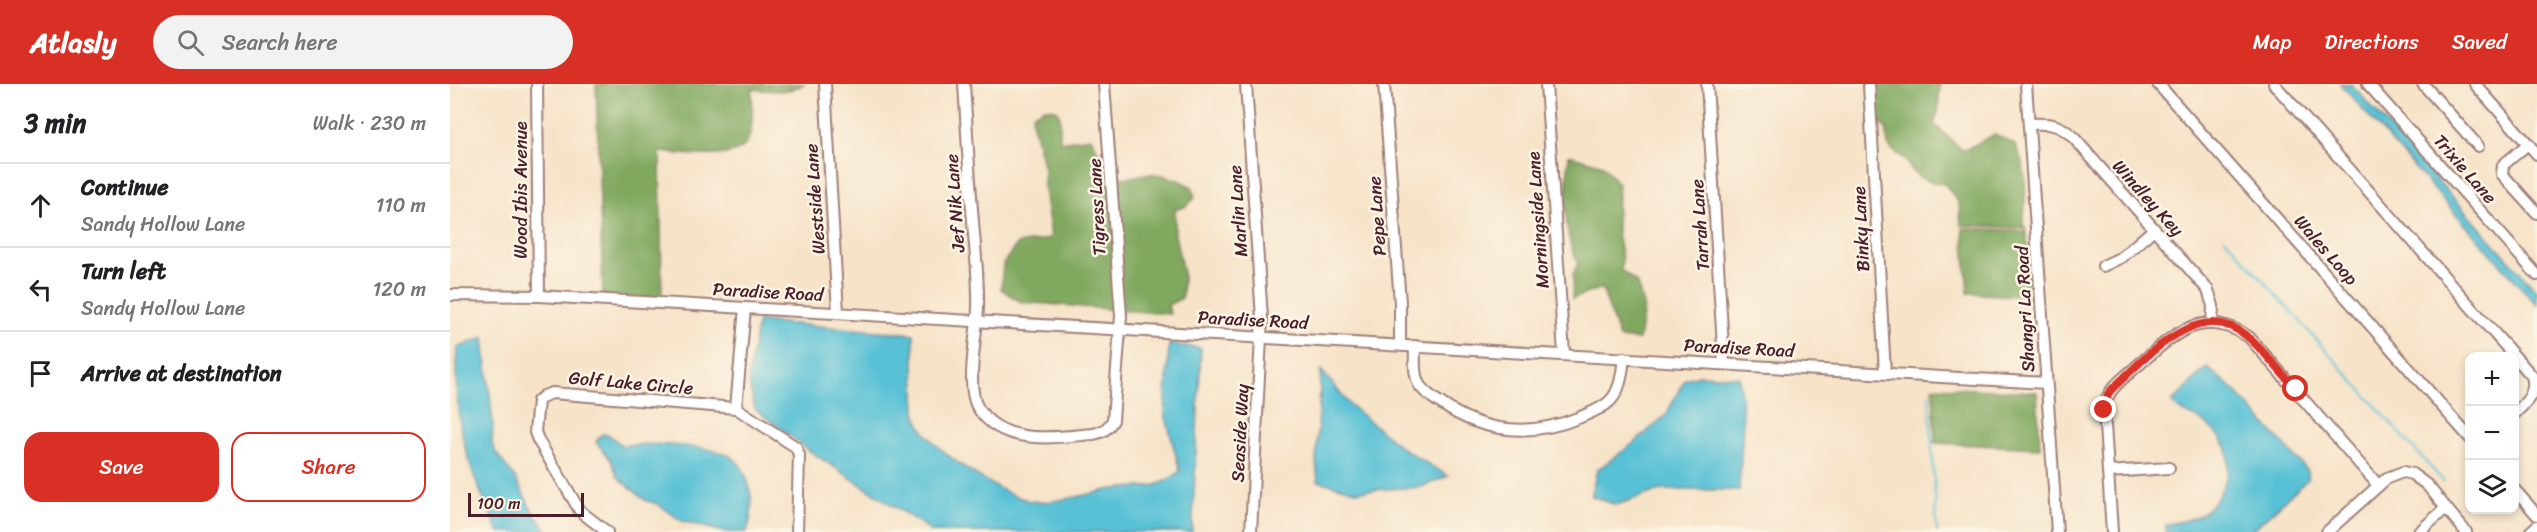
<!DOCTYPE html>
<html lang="en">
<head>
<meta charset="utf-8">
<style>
	body { margin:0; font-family:Sriracha,sans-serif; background:#f2f2f2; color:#202124 }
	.controls { position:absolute; right:18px; bottom:18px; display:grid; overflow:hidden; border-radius:12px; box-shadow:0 3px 9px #0003 }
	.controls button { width:54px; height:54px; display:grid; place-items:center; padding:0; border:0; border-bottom:2px solid #e0e0e0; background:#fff; color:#202124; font:30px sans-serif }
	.scale { position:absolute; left:18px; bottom:15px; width:116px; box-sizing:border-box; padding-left:6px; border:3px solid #4a1f2b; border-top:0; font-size:16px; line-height:21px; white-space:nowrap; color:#4a1f2b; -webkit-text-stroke:4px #fcf5e5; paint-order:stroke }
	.stop { position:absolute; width:18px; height:18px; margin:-14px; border:4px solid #d93025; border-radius:50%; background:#fff }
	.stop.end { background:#d93025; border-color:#fff; box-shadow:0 2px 6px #0008 }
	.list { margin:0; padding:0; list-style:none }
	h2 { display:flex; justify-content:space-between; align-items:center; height:78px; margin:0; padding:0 24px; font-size:26px }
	h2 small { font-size:20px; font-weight:400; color:#757577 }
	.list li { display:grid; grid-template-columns:39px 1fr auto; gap:18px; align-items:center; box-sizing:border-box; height:84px; padding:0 24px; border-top:2px solid #e0e0e0 }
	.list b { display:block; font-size:22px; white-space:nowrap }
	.list p { margin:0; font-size:20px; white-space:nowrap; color:#757577 }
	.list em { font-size:20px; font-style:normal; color:#757577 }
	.actions { display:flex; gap:12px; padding:18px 24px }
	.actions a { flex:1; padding:14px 0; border:2px solid #d93025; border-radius:18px; text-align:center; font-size:21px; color:#d93025 }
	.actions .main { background:#d93025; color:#fff }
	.icon { flex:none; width:33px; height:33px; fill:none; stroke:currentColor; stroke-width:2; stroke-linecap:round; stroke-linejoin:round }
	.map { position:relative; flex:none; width:2087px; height:448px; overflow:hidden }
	header { display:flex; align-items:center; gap:36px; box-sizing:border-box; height:84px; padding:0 30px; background:#d93025; color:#fff }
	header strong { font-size:28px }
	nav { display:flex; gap:33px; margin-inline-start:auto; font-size:21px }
	.search { width:420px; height:54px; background:#f2f2f2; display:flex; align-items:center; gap:15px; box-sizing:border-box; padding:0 21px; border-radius:33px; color:#757577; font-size:22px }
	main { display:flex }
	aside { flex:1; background:#fff }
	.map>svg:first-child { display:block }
</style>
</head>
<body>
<header>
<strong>Atlasly</strong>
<div class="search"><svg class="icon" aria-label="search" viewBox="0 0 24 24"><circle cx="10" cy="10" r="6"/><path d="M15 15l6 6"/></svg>Search here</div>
<nav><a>Map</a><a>Directions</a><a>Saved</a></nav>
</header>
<main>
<aside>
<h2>3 min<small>Walk · 230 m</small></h2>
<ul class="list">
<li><svg class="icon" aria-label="ahead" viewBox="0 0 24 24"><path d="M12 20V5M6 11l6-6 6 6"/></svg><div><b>Continue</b><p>Sandy Hollow Lane</p></div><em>110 m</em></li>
<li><svg class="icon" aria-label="left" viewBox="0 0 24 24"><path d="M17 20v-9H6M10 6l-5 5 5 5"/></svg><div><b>Turn left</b><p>Sandy Hollow Lane</p></div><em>120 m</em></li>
<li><svg class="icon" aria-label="arrive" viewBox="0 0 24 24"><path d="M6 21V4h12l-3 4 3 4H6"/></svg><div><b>Arrive at destination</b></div></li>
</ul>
<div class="actions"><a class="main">Save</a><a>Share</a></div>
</aside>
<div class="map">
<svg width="2087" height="448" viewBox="0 0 2087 448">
	<rect width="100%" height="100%" fill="#fcf5e5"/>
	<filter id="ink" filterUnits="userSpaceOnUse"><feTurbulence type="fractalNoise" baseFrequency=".0167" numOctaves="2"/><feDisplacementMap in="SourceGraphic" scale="12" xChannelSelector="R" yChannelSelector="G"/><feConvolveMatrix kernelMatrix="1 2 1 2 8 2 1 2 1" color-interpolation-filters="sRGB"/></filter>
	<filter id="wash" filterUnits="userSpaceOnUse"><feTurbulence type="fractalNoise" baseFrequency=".008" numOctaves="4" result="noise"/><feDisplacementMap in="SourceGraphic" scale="24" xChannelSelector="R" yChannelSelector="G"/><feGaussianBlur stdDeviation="1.35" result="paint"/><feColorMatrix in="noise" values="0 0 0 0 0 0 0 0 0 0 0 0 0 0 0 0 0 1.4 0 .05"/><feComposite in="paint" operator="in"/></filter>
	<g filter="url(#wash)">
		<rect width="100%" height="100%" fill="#f6e3c8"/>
		<g fill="#80a85f" stroke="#656445" stroke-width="1.5">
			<path d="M146,0H354C336,10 321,7 302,5C302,21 304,40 298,56C289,80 231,69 210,68L212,215L153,211Z"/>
			<path d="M1425,0H1490L1488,28L1484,40L1513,67L1545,50L1565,61C1578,84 1576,110 1574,135L1572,137L1575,144L1511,141L1509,119L1495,100C1481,99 1469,96 1460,84C1460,83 1456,77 1455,76C1442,63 1436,68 1437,46L1428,37Z"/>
			<path d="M595,24L606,25L610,33V58L641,53L658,89C681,100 684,88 705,90C717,91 731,97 742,103L745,114L736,122L725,126V151L733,189L732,214L718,221L720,230L571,218L551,205L553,180L567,160L593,156L601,153L593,98L594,85L582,36L583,30Z"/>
			<path d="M1119,71L1153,81L1168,100L1167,150L1172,174L1171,186L1187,199L1194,223L1189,256L1169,254L1152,204L1122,215L1123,190L1128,179C1111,148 1116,105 1119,71Z"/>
			<polygon points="1513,144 1576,147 1581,213 1518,209"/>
			<polygon points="1483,303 1587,308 1590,364 1485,359"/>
		</g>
		<g fill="#59c1d6" stroke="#527080" stroke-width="1.5">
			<polygon points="1890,0 1901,0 2087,207 2087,221"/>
			<path d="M308,237L464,250C464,266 464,324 468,336C479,365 547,408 577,416C595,422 638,410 658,406C688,400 704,410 730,387L715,330L719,260L751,264L742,448H479V445L364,370L305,325L298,294Z"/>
			<path d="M34,253L43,341L42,359L46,369L65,394L83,428L98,448H49C17,384 2,337 7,264Z"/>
			<path d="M1758,284L1784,306L1858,387V395L1800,448H1716V441C1728,437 1741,437 1751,430C1770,418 1781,391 1778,369C1776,359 1764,346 1756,340C1746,332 1727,328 1722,318C1734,308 1747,290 1758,284Z"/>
			<polygon points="871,286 900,321 952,364 998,392 971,403 906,407 868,397 866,376"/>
			<polygon points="1250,291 1289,293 1293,336 1289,406 1210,406 1166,421 1141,412 1147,386 1184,359 1216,331 1235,295"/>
			<path d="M152,350L159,351L173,362C193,358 267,361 283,374C293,382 298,395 300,407C303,420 302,436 296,448H274L232,437L207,420L195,416L168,393L161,376L146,358Z"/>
		</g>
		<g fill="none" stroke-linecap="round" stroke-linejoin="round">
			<g stroke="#59c1d6" stroke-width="2">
				<polyline points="1775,154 1994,398"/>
				<polyline points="1479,310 1487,448"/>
			</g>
		</g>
	</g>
	<g filter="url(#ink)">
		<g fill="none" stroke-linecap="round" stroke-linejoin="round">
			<g stroke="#a0817a" stroke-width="14">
				<g id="minor">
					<polyline points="87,0 89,212"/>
					<polyline points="375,0 388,229"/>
					<path d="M514,0C517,46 519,92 523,137C525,166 529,196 528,224C527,250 515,304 528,324C553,363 605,353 643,350C653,348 658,345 663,336L671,232L654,0"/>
					<polyline points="796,0 812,234 801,448"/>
					<polyline points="934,0 950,219 950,261"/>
					<polyline points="1096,0 1114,270"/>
					<polyline points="1257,0 1274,279"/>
					<polyline points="1419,0 1435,289"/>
					<polyline points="1576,0 1607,448"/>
					<polyline points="1708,0 2020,354"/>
					<path d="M1824,0L2082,292C2087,309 2076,319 2064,330"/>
					<polyline points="1918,0 2087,191"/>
					<polyline points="1973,0 2028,62"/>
					<polyline points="2025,0 2087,70"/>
					<path d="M1581,40C1600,39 1610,40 1624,54L1758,206L1763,222L1762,239"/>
					<polyline points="2078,60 2053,81 2052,90 2087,129"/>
					<polyline points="1653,182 1672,173 1704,145"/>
					<polyline points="0,211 89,212 1596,299"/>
					<path d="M965,262C965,275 963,291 970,302C976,310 984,315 992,320C1033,349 1081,353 1128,334C1138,330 1152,325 1160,317C1171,306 1172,288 1174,274"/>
					<polyline points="286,324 295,224"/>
					<polyline points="1658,388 1719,384"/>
					<polyline points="2064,405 2087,431"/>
					<polyline points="157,448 130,427 88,356 85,348 88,317 94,312 102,309 286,324 346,363 349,371 347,448"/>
					<path d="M1662,448L1654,326C1656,306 1671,296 1686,283C1722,252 1751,221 1799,253L1928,401"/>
					<polyline points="1877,448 1937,394 1953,388 1962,390 1977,401 2016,448"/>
					<polyline points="1969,448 1996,424"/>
					<polyline points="2080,448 2087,442"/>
				</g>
			</g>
			<use href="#minor" stroke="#fff" stroke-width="10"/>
		</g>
	</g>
	<g fill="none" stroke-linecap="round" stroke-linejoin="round" filter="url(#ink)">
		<path stroke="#d93025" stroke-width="8" d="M1654,326L1658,310L1663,304C1697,273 1750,210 1799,254C1816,269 1830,288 1846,305"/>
	</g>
	<g text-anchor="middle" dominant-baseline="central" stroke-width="5" stroke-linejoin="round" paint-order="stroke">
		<g font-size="18" fill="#4a1f2b" stroke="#fcf5e5">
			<text transform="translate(2015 85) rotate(49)">Trixie Lane</text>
			<text transform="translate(71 106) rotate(-90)">Wood Ibis Avenue</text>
			<text transform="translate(1698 114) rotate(48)">Windley Key</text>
			<text transform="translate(365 115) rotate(-94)">Westside Lane</text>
			<text transform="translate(505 119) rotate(-94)">Jef Nik Lane</text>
			<text transform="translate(647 123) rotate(-93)">Tigress Lane</text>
			<text transform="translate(788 127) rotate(-94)">Marlin Lane</text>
			<text transform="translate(927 132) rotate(-94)">Pepe Lane</text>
			<text transform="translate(1088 136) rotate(-94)">Morningside Lane</text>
			<text transform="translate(1250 141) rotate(-94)">Tarrah Lane</text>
			<text transform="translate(1411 145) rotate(-93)">Binky Lane</text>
			<text transform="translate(1876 166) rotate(49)">Wales Loop</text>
			<text transform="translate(318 208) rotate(3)">Paradise Road</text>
			<text transform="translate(1575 225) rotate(-93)">Shangri La Road</text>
			<text transform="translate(803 236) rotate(3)">Paradise Road</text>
			<text transform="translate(1289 264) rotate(3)">Paradise Road</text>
			<text transform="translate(181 299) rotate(5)">Golf Lake Circle</text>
			<text transform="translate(790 349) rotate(-87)">Seaside Way</text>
		</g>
	</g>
</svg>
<div class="controls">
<button>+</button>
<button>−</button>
<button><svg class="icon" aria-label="layers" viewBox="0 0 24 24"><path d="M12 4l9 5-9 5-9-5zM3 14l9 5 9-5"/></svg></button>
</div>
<div class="scale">100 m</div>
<div class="stop" style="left:1846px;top:305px"></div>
<div class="stop end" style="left:1654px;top:326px"></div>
</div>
</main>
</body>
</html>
